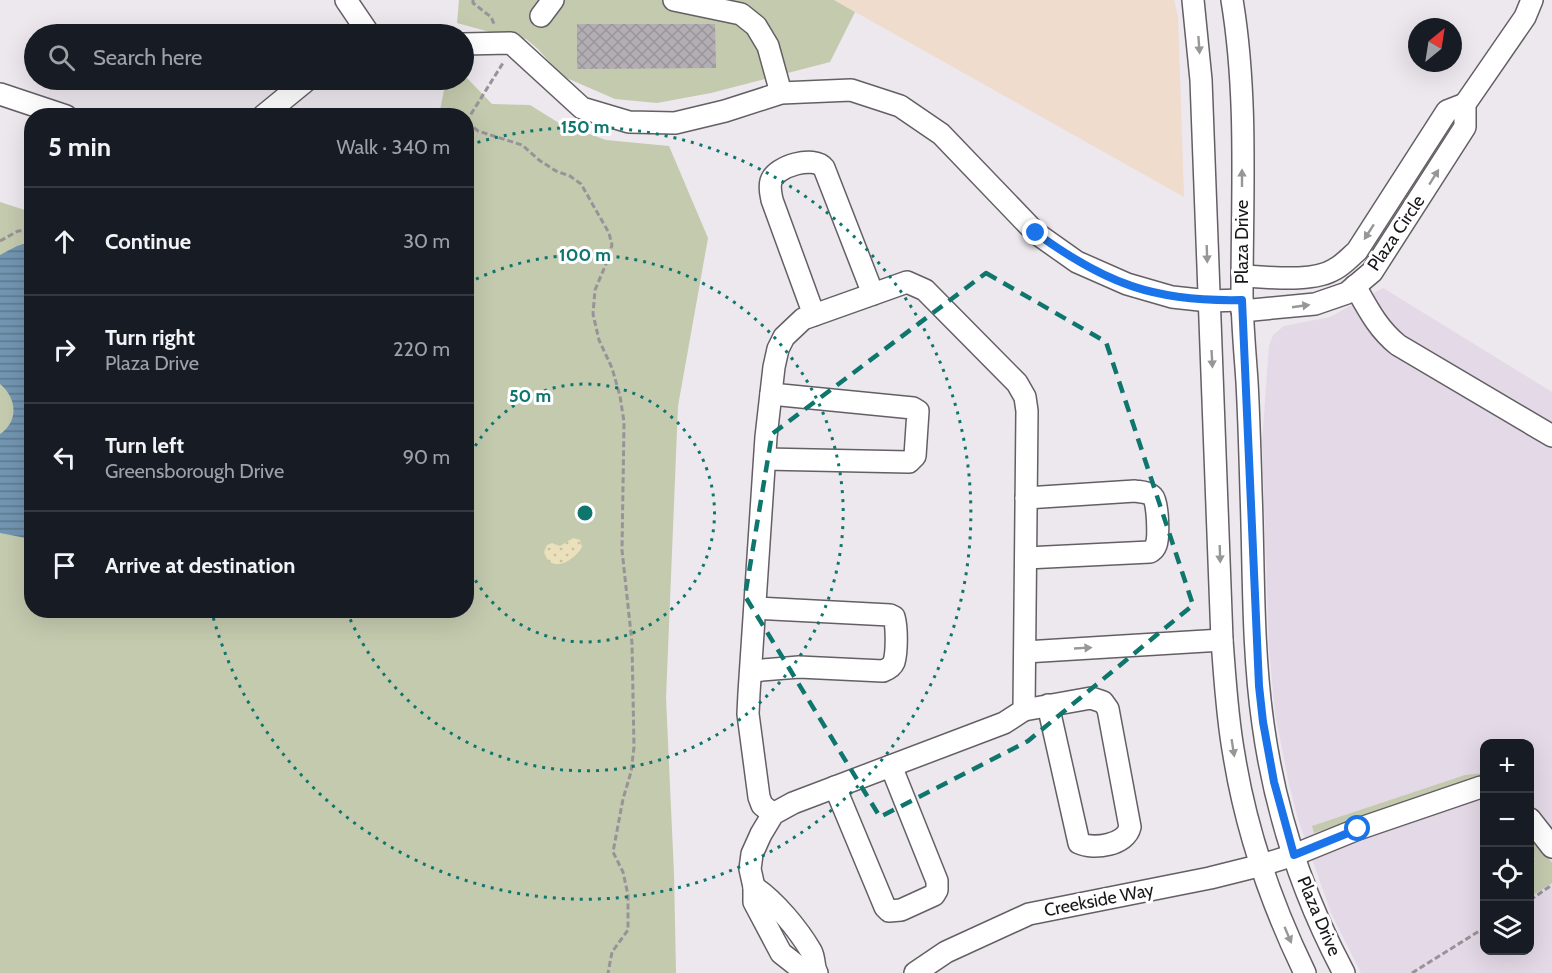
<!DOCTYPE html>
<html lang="en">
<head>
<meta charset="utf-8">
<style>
	body { margin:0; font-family:Cabin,sans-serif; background:#242831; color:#f1f3f6 }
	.controls { position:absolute; right:18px; bottom:18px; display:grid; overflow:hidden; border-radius:12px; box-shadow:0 6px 24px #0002 }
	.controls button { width:54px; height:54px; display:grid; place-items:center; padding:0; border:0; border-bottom:2px solid #363941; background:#171b24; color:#f1f3f6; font:30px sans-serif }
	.compass { position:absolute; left:1408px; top:18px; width:54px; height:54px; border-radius:50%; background:#171b24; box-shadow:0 6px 24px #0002; rotate:30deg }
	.stop { position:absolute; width:18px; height:18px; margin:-14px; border:4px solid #1a73e8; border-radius:50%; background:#fff }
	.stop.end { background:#1a73e8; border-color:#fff; box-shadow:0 2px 6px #0008 }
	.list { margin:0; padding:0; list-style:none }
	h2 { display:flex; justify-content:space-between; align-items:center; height:78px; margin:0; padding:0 24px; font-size:26px }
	h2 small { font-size:20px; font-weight:400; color:#9ea1a6 }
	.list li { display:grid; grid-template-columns:39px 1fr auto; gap:18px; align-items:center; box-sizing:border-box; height:108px; padding:0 24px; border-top:2px solid #363941 }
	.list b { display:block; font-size:22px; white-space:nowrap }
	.list p { margin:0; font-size:20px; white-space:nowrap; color:#9ea1a6 }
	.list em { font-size:20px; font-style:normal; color:#9ea1a6 }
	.icon { flex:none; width:33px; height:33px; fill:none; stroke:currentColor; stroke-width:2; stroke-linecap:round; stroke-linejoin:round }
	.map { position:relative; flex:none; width:1552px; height:973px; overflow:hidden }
	.search { position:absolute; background:#171b24; box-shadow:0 6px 24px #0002; left:24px; top:24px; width:450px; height:66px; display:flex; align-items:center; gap:15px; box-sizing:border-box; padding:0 21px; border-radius:33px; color:#9ea1a6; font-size:22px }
	.panel { position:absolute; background:#171b24; box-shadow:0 6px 24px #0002; left:24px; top:108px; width:450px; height:510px; border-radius:24px }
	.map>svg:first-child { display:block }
</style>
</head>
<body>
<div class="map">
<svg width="1552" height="973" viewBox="0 0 1552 973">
	<defs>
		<pattern id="sand-dots" width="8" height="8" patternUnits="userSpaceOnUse" patternTransform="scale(1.5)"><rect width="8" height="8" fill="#eae0bb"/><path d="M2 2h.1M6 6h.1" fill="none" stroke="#c8bfa0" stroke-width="1.8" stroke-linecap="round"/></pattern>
		<pattern id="park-dots" width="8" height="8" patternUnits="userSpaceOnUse" patternTransform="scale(1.5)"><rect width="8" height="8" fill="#c4caae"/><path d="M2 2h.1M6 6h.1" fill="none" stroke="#a8ad95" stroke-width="1.8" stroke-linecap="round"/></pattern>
		<pattern id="water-rules" width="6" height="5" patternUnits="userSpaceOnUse" patternTransform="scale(1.5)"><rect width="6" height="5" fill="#7295b1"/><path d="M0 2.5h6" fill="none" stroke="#5d798f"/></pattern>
		<pattern id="building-cross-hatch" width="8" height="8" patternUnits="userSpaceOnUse" patternTransform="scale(1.5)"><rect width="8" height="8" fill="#b3aeb4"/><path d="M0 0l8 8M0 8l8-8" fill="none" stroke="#99959a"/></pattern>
	</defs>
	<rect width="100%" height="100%" fill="#ede7ee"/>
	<path fill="#e4d9e6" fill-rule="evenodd" d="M1383,288L1552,392V973H1361L1331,913L1298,819L1289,784L1275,713L1269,648L1262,443L1269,346L1273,335L1284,326L1330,317ZM1484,744H1530V950H1484Z"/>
	<polygon fill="#efdccc" points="834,0 1174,0 1178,17 1184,197"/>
	<g fill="#c4caae">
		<polygon points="459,0 834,0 855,12 830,62 711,93 657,103 615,99 562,76 538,49 526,39 490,32 457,23"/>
		<polygon points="464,75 492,104 530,105 559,123 606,140 669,146 708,238 678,406 666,698 674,874 676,973 0,973 0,202 31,212 32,610 466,610 466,116 439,115 446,80 464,80"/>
		<polygon points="1484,773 1484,780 1463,784 1314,833 1312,826 1465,775"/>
		<polygon points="1538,847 1552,863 1552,883 1530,897 1530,885"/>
	</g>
	<path fill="url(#sand-dots)" d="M573,538L580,540L582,547C574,561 551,575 544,552L547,545L552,543L560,546Z"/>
	<polygon fill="url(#park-dots)" points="1531,839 1538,847 1530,885"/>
	<path fill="url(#water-rules)" d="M27,243L32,244L31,539L0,533V434C19,421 17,398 0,384V255L17,246Z"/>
	<polygon fill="url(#building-cross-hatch)" points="577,24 715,24 716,68 577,69"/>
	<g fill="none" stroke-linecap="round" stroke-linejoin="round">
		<g stroke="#645f65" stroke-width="24">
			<g id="minor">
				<polyline points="346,0 369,34"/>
				<polyline points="674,0 741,14 756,26 768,46 781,93"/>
				<path d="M1193,0L1201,80L1222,640C1225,679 1227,717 1234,755C1246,830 1272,905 1305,973"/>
				<path d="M1232,0C1248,96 1242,196 1242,293C1242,322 1245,352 1247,382C1249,418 1250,455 1251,491C1254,568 1252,647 1263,724C1275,811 1303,896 1344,973"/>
				<polyline points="541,16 553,0"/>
				<polyline points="464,44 511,43 582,108 629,122 675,123 725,111 781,93 851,90 900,106 941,134 1036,233 1077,262 1127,284 1172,297 1209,301 1242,300"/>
				<polyline points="0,94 66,116"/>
				<polyline points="263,116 307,80"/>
				<path d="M1242,276C1268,277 1313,283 1335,269C1343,265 1350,257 1357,251L1447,111L1465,104"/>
				<path d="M1355,286C1368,309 1378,329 1398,345L1552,436"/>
				<polyline points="1242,311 1315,304 1347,293 1372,272 1465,127 1465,104 1525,17 1532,0"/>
				<path d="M814,315L772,200C771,194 769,188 771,181C776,166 814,155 824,168L873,294"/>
				<polyline points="765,459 909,462 915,456 918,411 913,408 771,394"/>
				<path d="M1026,558L1150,552C1154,549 1154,550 1156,545C1159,538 1158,502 1153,497C1149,492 1141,492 1135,491L1026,498"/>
				<polyline points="1025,652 1222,640"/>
				<path d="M751,671L799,667L883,671C888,669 892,667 894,662C897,652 897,627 894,617L890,615L755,608"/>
				<path d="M1024,710L1091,698L1103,702L1108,709L1130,827C1126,845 1094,850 1079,843L1048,705"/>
				<polyline points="835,787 885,907 889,911 901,910 934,895 937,890 937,881 891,766"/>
				<polyline points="773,814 762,805 759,797 748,714 749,693 766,437 774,367 778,349 784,337 803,319 907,282 925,290 1017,383 1025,397 1027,411 1024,710 1004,723 793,803 773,814 761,834 752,854 750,869 754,887 754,902 781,953 800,968 815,970"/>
				<polyline points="1530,819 1552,847"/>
				<path d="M754,887C775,901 798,929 811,951C815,958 813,966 817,973"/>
				<polyline points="915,973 946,952 1029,914 1210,878 1262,865 1294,855 1358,829 1481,787 1484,788"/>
			</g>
		</g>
		<g stroke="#979398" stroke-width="3" stroke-dasharray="6 3" stroke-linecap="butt">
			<polyline points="473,0 473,3 491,17 495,26"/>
			<polyline points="466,122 503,63"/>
			<polyline points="467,122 478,131 522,145 539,160 556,171 570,176 581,184 609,233 612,245 606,264 595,290 593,314 599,340 612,368 620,396 624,422 622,550 632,643 634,747 631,772 623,799 613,852 623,872 628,895 628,930 612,952 608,973"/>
			<polyline points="0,241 18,231 32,230"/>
			<polyline points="1530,900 1552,885"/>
			<polyline points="1412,973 1484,928"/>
		</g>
		<use href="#minor" stroke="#fff" stroke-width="21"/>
	</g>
	<defs><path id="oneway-solid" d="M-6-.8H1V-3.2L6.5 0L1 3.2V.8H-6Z" transform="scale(1.5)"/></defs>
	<g fill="#989798">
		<use href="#oneway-solid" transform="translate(1199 45) rotate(86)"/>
		<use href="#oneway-solid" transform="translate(1434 177) rotate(-58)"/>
		<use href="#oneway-solid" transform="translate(1242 178) rotate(-90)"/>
		<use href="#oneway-solid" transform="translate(1369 232) rotate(123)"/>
		<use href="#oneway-solid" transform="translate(1207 254) rotate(88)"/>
		<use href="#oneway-solid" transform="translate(1301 306) rotate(-8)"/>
		<use href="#oneway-solid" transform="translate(1212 359) rotate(87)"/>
		<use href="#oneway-solid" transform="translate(1220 554) rotate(88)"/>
		<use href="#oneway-solid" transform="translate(1083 648) rotate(-3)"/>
		<use href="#oneway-solid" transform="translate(1233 748) rotate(81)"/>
		<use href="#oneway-solid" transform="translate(1288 935) rotate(67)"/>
	</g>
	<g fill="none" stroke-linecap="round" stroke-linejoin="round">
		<path stroke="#1a73e8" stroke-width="8" d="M1036,233C1106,284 1155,302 1242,300L1259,686L1263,722L1274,782L1294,855L1358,829"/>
	</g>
	<path fill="none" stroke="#0f766e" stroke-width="4.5" stroke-dasharray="12 8" stroke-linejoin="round" d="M986,273L1106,342L1193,605L1028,741L880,817L745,596L772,434Z"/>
	<g fill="none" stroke="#0f766e" stroke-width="3" stroke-dasharray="3 6">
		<path d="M467 462A129 129 0 1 1 467 564"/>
		<path d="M468 283A258 258 0 1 1 347 612"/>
		<path d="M469 145A386 386 0 1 1 212 613"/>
	</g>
	<g text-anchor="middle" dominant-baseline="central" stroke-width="6" stroke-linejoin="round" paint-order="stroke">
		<g font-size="18" fill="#19171a" stroke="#fff">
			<text transform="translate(1396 233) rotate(-56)">Plaza Circle</text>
			<text transform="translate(1242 242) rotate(-90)">Plaza Drive</text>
			<text transform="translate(1099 900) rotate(-11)">Creekside Way</text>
			<text transform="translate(1319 916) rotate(67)">Plaza Drive</text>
		</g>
	</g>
	<circle cx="585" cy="513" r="9" fill="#0f766e" stroke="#fff" stroke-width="3"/>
	<g font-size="18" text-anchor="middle" font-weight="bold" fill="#0f766e" stroke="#fff" stroke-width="6" stroke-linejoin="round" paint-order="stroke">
		<text x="585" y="133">150 m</text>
		<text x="585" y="261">100 m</text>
		<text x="530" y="402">50 m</text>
	</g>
</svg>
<div class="controls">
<button>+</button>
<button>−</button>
<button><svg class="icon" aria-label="locate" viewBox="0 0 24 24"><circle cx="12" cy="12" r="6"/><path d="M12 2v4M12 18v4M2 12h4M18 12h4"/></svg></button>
<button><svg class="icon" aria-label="layers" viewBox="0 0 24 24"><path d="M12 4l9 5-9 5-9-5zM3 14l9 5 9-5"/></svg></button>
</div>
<svg class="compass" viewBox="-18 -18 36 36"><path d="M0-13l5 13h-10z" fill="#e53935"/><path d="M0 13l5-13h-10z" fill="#9ea1a6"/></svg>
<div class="stop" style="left:1358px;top:829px"></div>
<div class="stop end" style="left:1036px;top:233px"></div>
<div class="search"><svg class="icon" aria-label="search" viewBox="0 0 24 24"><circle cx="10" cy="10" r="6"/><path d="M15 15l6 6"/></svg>Search here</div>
<section class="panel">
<h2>5 min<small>Walk · 340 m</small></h2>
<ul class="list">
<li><svg class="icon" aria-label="ahead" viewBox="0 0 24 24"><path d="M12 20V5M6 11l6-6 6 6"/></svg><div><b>Continue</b></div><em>30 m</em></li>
<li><svg class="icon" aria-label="right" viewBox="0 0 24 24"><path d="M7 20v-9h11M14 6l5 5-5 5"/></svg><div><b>Turn right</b><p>Plaza Drive</p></div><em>220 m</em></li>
<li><svg class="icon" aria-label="left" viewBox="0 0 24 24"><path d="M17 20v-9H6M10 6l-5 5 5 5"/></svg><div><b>Turn left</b><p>Greensborough Drive</p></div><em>90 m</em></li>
<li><svg class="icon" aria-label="arrive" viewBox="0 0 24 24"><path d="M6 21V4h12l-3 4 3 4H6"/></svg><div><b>Arrive at destination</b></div></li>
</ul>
</section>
</div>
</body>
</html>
